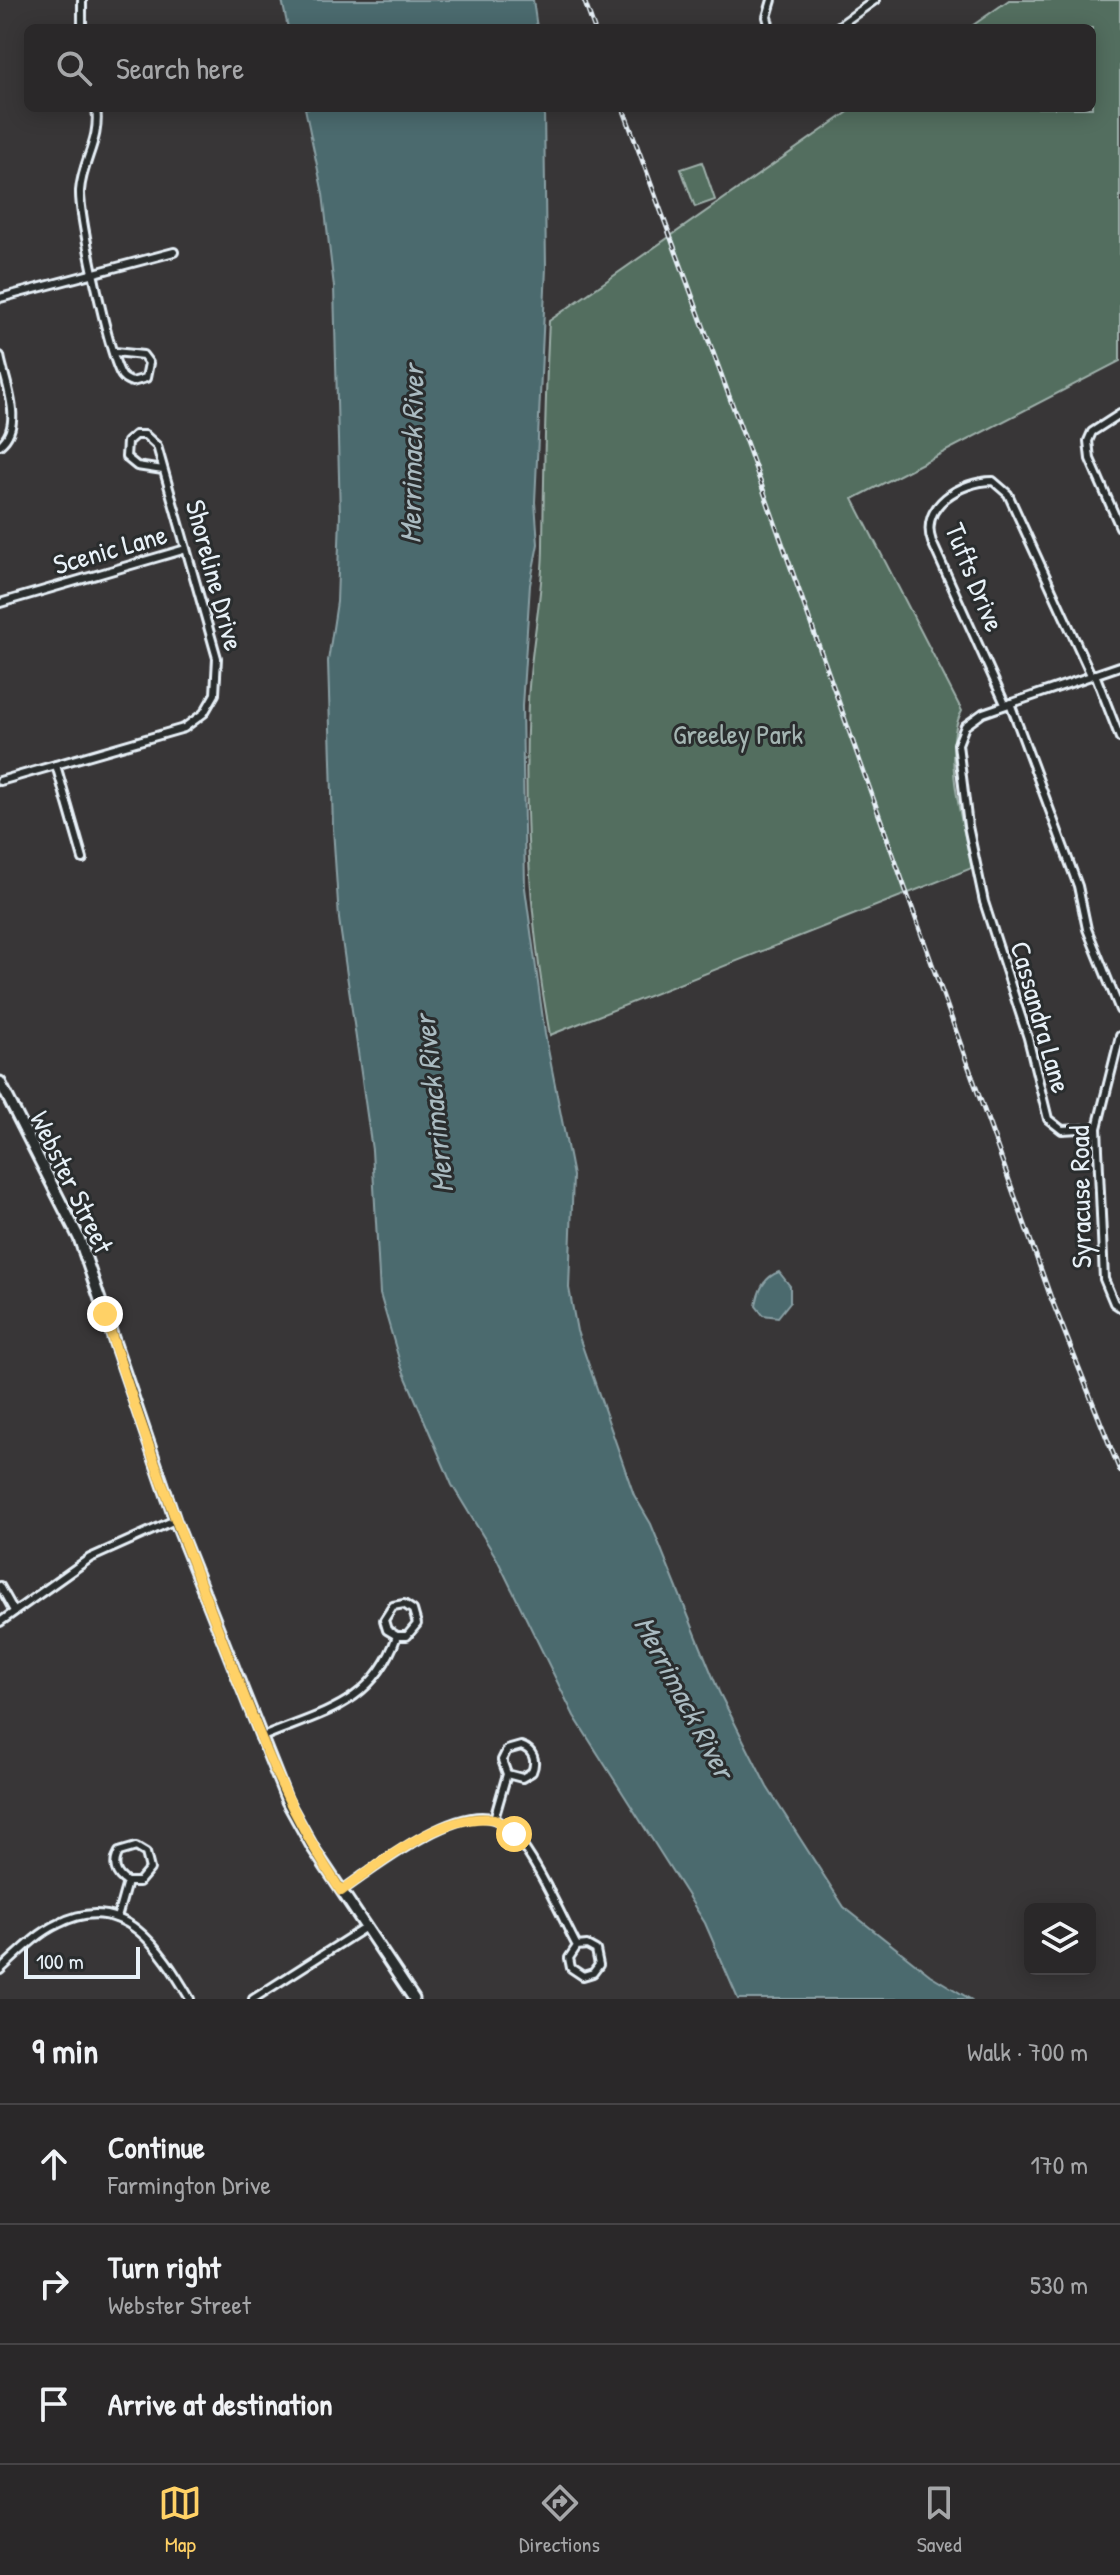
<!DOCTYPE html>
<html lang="en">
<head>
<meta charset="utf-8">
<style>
	body { margin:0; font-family:"Patrick Hand",sans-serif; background:#323031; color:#f1f3f6 }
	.controls { position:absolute; right:24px; bottom:24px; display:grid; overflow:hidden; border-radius:12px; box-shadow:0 4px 20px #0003 }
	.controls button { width:72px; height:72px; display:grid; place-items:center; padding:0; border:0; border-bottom:2px solid #464446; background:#2a2829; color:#f1f3f6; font:40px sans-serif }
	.scale { position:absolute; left:24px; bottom:20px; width:116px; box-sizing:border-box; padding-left:8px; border:4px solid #e8f1f8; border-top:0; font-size:22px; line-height:28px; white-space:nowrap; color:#e8f1f8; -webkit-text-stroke:6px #2a2d2e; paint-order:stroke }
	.stop { position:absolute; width:24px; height:24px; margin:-18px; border:6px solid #ffd166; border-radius:50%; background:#fff }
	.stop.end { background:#ffd166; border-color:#fff; box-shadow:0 2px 8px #0008 }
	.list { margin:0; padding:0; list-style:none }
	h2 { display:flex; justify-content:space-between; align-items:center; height:104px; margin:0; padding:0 32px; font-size:34px }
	h2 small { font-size:26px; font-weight:400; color:#a5a6a8 }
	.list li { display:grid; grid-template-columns:52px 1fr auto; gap:24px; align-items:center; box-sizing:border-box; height:120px; padding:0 32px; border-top:2px solid #464446 }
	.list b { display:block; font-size:30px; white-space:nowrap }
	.list p { margin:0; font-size:26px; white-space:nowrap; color:#a5a6a8 }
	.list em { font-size:26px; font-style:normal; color:#a5a6a8 }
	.icon { flex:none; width:44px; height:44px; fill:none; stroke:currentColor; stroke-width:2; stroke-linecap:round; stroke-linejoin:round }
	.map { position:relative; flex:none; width:1120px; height:1999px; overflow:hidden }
	.search { position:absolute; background:#2a2829; box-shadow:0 4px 20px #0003; left:24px; right:24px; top:24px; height:88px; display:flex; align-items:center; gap:20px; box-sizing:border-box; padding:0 28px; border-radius:12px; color:#a5a6a8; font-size:30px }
	.sheet { height:464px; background:#2a2829 }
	nav { display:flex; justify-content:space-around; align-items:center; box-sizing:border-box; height:112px; border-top:2px solid #464446; background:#2a2829; font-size:22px; color:#a5a6a8 }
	nav a { display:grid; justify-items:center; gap:4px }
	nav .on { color:#ffd166 }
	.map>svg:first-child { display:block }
</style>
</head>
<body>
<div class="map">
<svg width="1120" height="1999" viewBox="0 0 1120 1999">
	<rect width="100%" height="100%" fill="#383637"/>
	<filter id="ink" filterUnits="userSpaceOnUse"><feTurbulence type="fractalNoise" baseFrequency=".0125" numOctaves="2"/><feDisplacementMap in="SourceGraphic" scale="16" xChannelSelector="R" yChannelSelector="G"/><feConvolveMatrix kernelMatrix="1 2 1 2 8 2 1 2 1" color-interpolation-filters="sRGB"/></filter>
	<g filter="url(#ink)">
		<g fill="#536e5e" stroke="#9eb0ab" stroke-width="2">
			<path d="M1009,0H1120V361L853,499L962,711C941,749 963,826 972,868L550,1035C530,926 523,813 528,702C530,650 543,598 543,545C544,471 545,396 549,321L854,108H1092V28H969Z"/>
			<polygon points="702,162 715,200 695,207 681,169"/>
		</g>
		<g fill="#4c6a6e" stroke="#8aa0a5" stroke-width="2">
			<polygon points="282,0 533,0 537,28 288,28"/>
			<polygon points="305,108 544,108 546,268 535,502 538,544 530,585 522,706 525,888 545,1034 573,1176 569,1288 577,1331 634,1495 651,1524 719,1692 767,1787 844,1907 930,1975 970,1999 738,1999 705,1923 574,1716 497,1559 452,1485 401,1366 380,1294 372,1150 339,919 333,828 328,661 337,602 340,515 334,287 323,194"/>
			<path d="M779,1272L790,1286V1302L778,1317L763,1315L756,1306C758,1292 764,1277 779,1272Z"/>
		</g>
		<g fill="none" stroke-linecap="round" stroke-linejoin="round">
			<g stroke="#e8f1f8" stroke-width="12">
				<g id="minor">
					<polyline points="82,0 82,28"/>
					<polyline points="770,28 767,17 772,0"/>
					<polyline points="836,28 875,0"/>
					<path d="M96,108C101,140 82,161 80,191C79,216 109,356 122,376C125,380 127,380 132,382L146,378L149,363L143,355L115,352"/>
					<polyline points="0,298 174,252"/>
					<path d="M0,356C5,383 25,425 0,445"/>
					<polyline points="1120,414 1092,432 1088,441 1090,459 1120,527"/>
					<polyline points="0,603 186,549"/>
					<polyline points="1095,674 1120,738"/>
					<polyline points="1010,703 1078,886 1087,929 1120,1010"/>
					<path d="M1005,704L932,542C919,506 961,481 993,481L1008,494L1091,675"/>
					<polyline points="56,765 83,859"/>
					<polyline points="0,781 184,728 204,713 215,694 217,658 157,446 145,435 135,435 127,442 126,457 137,466 163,470"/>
					<polyline points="1120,1036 1097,1128 1104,1279 1114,1303 1120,1307"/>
					<polyline points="1097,1128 1062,1130 1048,1119 1028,1038 984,902 968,826 958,744 965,726 983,713 1120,666"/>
					<polyline points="0,1586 14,1611"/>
					<polyline points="0,1622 90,1558 175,1520"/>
					<path d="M260,1738C322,1712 372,1706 397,1636H407L417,1624L413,1610L404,1604L393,1606L384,1620L387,1630L397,1636"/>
					<path d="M494,1819L507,1774L522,1778L532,1772C537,1760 533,1750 521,1746L507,1750L502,1760L507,1774"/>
					<path d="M341,1891C373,1869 455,1805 494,1819C525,1830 561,1917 577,1946L569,1958L571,1968L583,1976L593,1973L599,1965L596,1950L587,1945L577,1946"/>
					<path d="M117,1918L127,1882H139L150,1869L146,1853L136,1847L119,1852C112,1864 115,1875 127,1882"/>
					<path d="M0,1970C18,1954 36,1934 58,1924C124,1890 161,1950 190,1999"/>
					<polyline points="253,1999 366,1927"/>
				</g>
			</g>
			<g stroke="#e8f1f8" stroke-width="15">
				<polyline id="secondary" points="0,1082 79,1238 175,1520 287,1801 313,1848 414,1999"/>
			</g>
			<use href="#minor" stroke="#2a2d2e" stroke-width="6"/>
			<use href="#secondary" stroke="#2a2d2e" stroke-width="9"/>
			<g stroke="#e8f1f8" stroke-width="5">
				<g id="rail">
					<polyline points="584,0 594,28"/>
					<polyline points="623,108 749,450 1051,1298 1120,1471"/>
				</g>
			</g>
			<use href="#rail" stroke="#2a2d2e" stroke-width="2" stroke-dasharray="6" stroke-linecap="butt"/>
		</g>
	</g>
	<g fill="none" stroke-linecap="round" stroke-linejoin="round" filter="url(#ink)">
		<path stroke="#ffd166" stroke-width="10" d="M105,1314C138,1422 178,1528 220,1634C257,1729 284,1805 341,1891C385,1861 439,1813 494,1819L514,1834"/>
	</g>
	<g text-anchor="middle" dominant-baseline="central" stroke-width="6" stroke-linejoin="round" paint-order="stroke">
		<g font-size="28" fill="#e8f1f8" stroke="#2a2d2e">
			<text transform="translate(110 549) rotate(-16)">Scenic Lane</text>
			<text transform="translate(215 575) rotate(75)">Shoreline Drive</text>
			<text transform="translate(975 577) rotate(68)">Tufts Drive</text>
			<text transform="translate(1041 1017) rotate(74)">Cassandra Lane</text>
			<text transform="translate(72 1182) rotate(64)">Webster Street</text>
			<text transform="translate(1080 1197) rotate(-91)">Syracuse Road</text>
		</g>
		<g font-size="28" fill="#a5b6b3" stroke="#2a2d2e">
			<text x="738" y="734">Greeley Park</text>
		</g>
		<g font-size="30" font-style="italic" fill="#aabbc1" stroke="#2a2d2e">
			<text transform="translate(411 454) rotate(-89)">Merrimack River</text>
			<text transform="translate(433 1104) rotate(-96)">Merrimack River</text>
			<text transform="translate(685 1697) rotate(62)">Merrimack River</text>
		</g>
	</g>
</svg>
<div class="controls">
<button><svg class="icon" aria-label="layers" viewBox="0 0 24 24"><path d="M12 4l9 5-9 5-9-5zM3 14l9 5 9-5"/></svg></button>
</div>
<div class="scale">100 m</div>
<div class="stop" style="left:514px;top:1834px"></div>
<div class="stop end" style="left:105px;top:1314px"></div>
<div class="search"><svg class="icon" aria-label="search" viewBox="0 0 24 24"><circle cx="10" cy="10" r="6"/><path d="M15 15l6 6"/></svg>Search here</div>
</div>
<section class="sheet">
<h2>9 min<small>Walk · 700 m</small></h2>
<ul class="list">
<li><svg class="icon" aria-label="ahead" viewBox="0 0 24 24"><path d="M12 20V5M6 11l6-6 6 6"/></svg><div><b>Continue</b><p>Farmington Drive</p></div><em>170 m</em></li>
<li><svg class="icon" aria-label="right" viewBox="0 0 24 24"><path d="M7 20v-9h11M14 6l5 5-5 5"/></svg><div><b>Turn right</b><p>Webster Street</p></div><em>530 m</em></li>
<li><svg class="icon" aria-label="arrive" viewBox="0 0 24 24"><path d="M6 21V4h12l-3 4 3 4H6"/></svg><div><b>Arrive at destination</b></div></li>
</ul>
</section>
<nav>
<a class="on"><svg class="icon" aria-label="map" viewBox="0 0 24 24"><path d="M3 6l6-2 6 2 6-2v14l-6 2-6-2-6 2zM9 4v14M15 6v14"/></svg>Map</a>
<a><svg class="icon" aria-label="directions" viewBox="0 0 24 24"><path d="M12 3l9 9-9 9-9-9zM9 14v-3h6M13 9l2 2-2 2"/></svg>Directions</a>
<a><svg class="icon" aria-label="saved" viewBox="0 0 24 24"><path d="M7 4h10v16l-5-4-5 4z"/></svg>Saved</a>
</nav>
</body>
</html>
